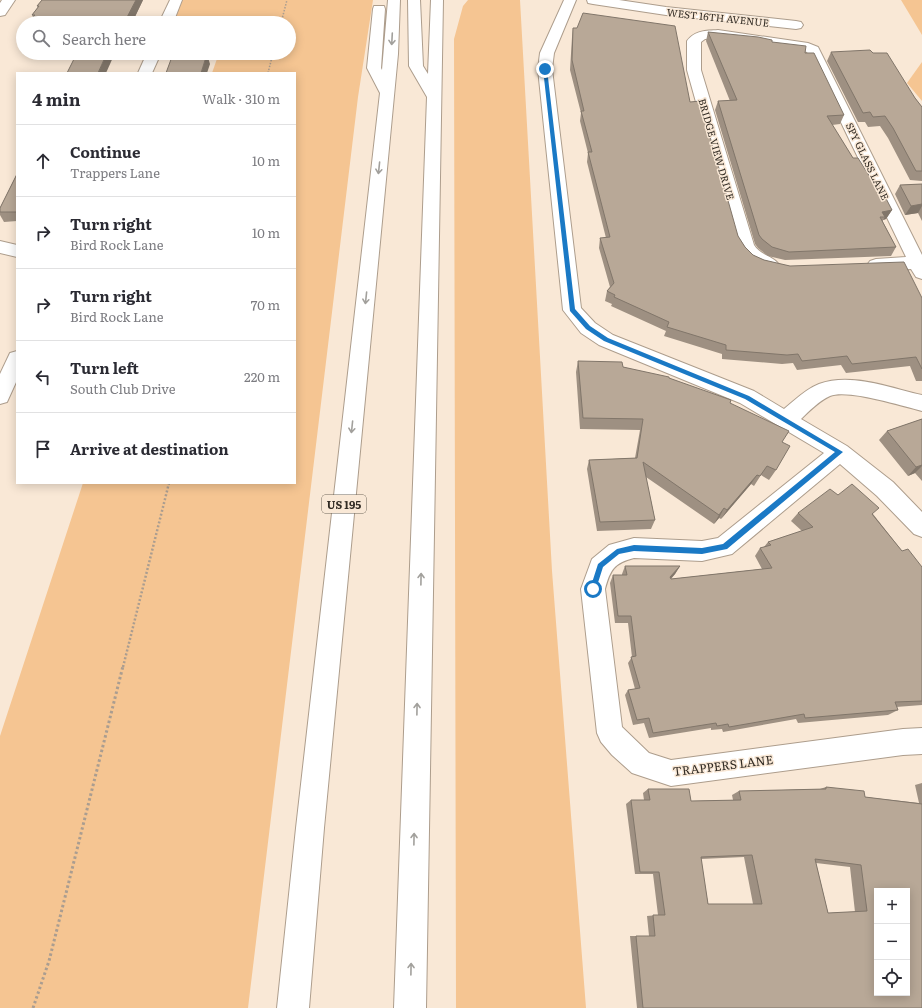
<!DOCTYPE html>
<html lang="en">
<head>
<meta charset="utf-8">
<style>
	body { margin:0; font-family:Literata,serif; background:#f2f2f3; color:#2b2b33 }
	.controls { position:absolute; right:12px; bottom:12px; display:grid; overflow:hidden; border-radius:0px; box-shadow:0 2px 10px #0003 }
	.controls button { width:36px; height:36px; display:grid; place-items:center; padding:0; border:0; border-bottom:1px solid #e1e1e2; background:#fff; color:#2b2b33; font:20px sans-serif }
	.stop { position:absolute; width:12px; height:12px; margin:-9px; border:3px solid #1a79c5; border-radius:50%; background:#fff }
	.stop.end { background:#1a79c5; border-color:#fff; box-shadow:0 1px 4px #0008 }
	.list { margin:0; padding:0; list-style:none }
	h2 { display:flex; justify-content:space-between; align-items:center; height:52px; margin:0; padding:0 16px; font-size:17px }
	h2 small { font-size:13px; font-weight:400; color:#7c7c81 }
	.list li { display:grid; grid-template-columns:26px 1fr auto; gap:12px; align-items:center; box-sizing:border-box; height:72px; padding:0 16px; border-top:1px solid #e1e1e2 }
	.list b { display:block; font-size:15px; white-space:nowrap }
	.list p { margin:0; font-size:13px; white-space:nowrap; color:#7c7c81 }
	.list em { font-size:13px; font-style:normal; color:#7c7c81 }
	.icon { flex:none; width:22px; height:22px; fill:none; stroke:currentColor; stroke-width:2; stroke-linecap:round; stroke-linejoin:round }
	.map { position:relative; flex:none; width:922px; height:1008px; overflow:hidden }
	.search { position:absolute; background:#fff; box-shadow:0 2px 10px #0003; left:16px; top:16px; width:280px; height:44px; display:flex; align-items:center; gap:10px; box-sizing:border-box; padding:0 14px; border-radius:22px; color:#7c7c81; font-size:15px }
	.panel { position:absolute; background:#fff; box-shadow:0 2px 10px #0003; left:16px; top:72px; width:280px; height:412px; border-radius:0px }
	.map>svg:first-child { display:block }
</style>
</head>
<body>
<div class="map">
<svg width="922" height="1008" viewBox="0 0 922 1008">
	<rect width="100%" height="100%" fill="#f9e8d6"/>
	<g fill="#f5c592">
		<polygon points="182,0 373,0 358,97 248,1008 0,1008 0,736 83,483 295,483 295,73 212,73 219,53 289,53 289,23 173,23"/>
		<polygon points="468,0 520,0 552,571 586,1008 456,1008 454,39 463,6"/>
		<polygon points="901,0 922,0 922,35"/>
		<polygon points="922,62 922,101 907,83"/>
	</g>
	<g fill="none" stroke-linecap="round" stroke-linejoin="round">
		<g stroke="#ad9d8c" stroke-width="2">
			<g id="minor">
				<polygon points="2,0 15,0 5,15 0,16 0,3"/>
				<polygon points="170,0 182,0 173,23 159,23"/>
				<path d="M564,0H576L554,53L552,69L581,308L595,323L613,335L754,391L784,409C795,400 806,389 819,384C851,372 890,388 922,395V411C902,406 848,389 830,396C819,401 809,411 801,419L847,446L893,482L922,512V537L914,534L877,496L840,464L732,554L702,561L634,558C614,563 610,570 605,589L622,727L649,753L671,760L903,729L922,728V754L903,755L671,786L632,773L612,755L601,742L597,733L581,589L592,559L609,545L634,538L702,541L718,538L824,453L740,403L599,345L581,333L563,310L538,69L540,53Z"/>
				<polygon points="587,0 619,0 666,7 796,21 801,22 803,25 801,28 796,29 666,15 593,4 588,3"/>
				<path d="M718,30L808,43L818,47L922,255V279L916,277L911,269L876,271L870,269L867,265L870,261L876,259L906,257L807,52L796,49L718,38L705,39L701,42V70L754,245C761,256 774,256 779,265L776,269C759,274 744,259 736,245L687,70V41C695,30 706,31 718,30Z"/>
				<polygon points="147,53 161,53 152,73 138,73"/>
				<polygon points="0,241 17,245 17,257 0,253"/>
				<polygon points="17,351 17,380 7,402 0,404 0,374 10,353"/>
			</g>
		</g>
		<g stroke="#ad9d8c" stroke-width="2">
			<g id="trunk">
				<polygon points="388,0 400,0 398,54 324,828 309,1008 277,1008 296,828 380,93 367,68 373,9 374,6 384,6 385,9 381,68 382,70"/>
				<polygon points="408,0 420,0 423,66 428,74 431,0 443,0 426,1008 394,1008 427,97 409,66"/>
			</g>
		</g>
		<g stroke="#aa9d90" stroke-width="1.5" stroke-dasharray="1.5 1.5" stroke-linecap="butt">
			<polyline points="281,23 287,0"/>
			<polyline points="268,73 273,53"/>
		</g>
		<polyline stroke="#aa9d90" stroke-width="2.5" stroke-dasharray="2 2" stroke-linecap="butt" points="123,667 169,483"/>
		<polyline stroke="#aa9d90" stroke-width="3" stroke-dasharray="2.5 2.5" stroke-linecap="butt" points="33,1008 49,961 123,666"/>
		<use href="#minor" fill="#fff" fill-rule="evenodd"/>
		<use href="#trunk" fill="#fff" fill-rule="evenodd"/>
	</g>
	<g fill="#9e9082" fill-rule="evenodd">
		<polygon points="42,0 143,0 132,23 35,23 32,18 33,16 32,15 38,7 37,6"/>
		<polygon points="573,28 690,102 738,236 745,247 753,255 764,260 922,298 922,381 916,381 910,366 846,373 841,365 797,370 793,363 782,364 722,359 722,354 664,336 666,331 611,306 612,304 605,301 607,291 610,287 599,248 600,238 606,238 587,162 588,153 580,121 581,113 570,70 572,37"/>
		<polygon points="708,32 772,42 805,53 844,115 840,124 832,125 853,158 875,185 892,210 886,219 883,220 883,222 896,247 891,256 785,260 768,256 758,248 755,244 715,110 718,101 730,101 706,41"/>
		<polygon points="831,52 873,53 915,98 922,107 922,181 910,180 888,138 880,126 868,127 865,122 858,122 827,61"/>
		<polygon points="17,174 17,221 4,222 0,215 0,208"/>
		<polygon points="922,184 922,221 918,213 905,215 895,194 900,185"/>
		<polygon points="578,361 623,367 669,378 730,403 782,442 776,470 769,480 761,475 754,486 751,484 721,519 719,518 714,524 646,477 655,520 651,529 597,531 587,469 589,460 635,458 640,430 580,429 576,372"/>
		<polygon points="922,419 922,481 915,473 908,476 879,440 887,431"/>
		<polygon points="838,495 873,514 902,551 922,567 922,705 896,707 898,710 888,715 798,723 796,719 723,732 722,729 711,730 711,728 649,738 644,723 633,725 625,695 628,690 635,689 628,663 632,657 628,623 615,623 610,583 613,575 622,575 622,574 625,566 680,566 675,574 671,579 762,569 755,556 760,548 764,547 768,542 802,531 791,521 798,513"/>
		<path d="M922,783V1008H637L630,936H649L647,916L658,915L653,874H635L626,804L631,800H644L643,793L648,789L691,801L733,800L732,795L739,791L820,789L826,787L865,797L919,803L915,785ZM744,857L753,904H708L701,859ZM816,863L850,867L855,912L828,913Z"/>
	</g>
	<g fill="#81766a">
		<polygon points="136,0 143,0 132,23 124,23"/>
		<polygon points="107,53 115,53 106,73 98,73"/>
		<polygon points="207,54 210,64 207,73 201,73"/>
		<polygon points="922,204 922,206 918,213 905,215 911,206"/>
		<polygon points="892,210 886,219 883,220 885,217 880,217 882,212"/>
		<polygon points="922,465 922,466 915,473 908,476 916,467"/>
		<polygon points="757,475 751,484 721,519 727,510"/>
		<polygon points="724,508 719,518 714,524 719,515"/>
		<polygon points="680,566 675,574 666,584 670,577"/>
	</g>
	<g fill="#b8a897" stroke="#81766a" fill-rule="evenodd">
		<polygon points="42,0 136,0 124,23 92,23 93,21 32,18 35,15 32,15 39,6 37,6"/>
		<polygon points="583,13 675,26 690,102 700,101 738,236 745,247 753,255 764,260 790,266 904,262 922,298 922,369 916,357 852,364 847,356 802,361 798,354 787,355 726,350 726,345 667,327 669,322 614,297 615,295 607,291 614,283 600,238 610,237 588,152 592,152 581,111 584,111 572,60 573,28 577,28"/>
		<polygon points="708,32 758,37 772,40 772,42 806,46 805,53 814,53 844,115 827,116 853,158 858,158 875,185 879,185 892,210 882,212 885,217 880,217 896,247 789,252 772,247 762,239 759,235 718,101 737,100"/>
		<polygon points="870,50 873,53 887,53 915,98 922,107 922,171 916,171 893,128 885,116 873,117 870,112 863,113 831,52"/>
		<polygon points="77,53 107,53 98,73 67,73"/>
		<polygon points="173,54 207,54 201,73 166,73"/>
		<polygon points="17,174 17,212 0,212 0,208"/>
		<polygon points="922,184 922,204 911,206 900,185"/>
		<polygon points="578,361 622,362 623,367 669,377 669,378 731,400 730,403 789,431 782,442 790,446 776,470 767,466 760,476 757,475 727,510 724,508 719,515 643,462 655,520 600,522 589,460 637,458 643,419 583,418"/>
		<polygon points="922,419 922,465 916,467 887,431"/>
		<polygon points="852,484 879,508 872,514 902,551 908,549 922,567 922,701 895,702 898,710 805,718 804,714 729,727 728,724 717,726 716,723 653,733 649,718 637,720 628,690 640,688 631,657 636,656 631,616 618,616 613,575 627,575 625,566 680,566 670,577 671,579 772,568 760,548 771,545 768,542 813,527 798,513 830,489 838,495"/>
		<path d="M826,787L864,791L865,797L922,804V1008H643L636,936H655L653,915H665L659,872H640L631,800H650L648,789H689L691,801L741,800L739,791L826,789ZM752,855L762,904H708L701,857ZM815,859L861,865L867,911L828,913ZM877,891H907V993H877Z"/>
	</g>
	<defs><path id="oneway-shaft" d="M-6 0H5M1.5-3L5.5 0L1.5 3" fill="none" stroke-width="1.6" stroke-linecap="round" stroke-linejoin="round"/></defs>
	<g stroke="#a2a09c">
		<use href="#oneway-shaft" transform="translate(392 39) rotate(93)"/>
		<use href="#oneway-shaft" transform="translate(379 168) rotate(96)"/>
		<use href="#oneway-shaft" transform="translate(366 298) rotate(96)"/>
		<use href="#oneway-shaft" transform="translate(352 427) rotate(96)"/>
		<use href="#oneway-shaft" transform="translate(421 579) rotate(-89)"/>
		<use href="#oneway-shaft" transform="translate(417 709) rotate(-89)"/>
		<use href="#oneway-shaft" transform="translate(414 839) rotate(-89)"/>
		<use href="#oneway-shaft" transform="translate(411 969) rotate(-89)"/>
	</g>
	<polygon fill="#1a79c5" points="545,68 547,69 575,309 590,326 608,338 749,396 843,452 727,549 702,554 634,551 619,554 603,567 596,589 593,592 590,589 598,564 617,549 634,545 702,548 723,544 835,452 745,399 604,341 586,329 570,311 543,69"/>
	<g text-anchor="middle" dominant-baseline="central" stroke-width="3" stroke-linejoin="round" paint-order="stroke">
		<g font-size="10" fill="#312b24" stroke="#f9e8d6">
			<text transform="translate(718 17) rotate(6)">WEST 16TH AVENUE</text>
			<text transform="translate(717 149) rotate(74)">BRIDGE VIEW DRIVE</text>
			<text transform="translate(868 161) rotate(64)">SPY GLASS LANE</text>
		</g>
		<rect fill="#f9e8d6" stroke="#6d6459" stroke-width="1" x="322" y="495" width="44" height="18" rx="3"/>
		<g font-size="11" font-weight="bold" fill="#312b24">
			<text x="344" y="504">US 195</text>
		</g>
		<g font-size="12" fill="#312b24" stroke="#f9e8d6">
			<text transform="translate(723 765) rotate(-7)">TRAPPERS LANE</text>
		</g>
	</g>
</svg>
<div class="controls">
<button>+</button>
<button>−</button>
<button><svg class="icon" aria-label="locate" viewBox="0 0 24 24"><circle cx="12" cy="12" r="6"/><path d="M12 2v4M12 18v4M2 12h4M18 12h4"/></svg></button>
</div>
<div class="stop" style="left:593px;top:589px"></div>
<div class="stop end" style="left:545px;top:69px"></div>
<div class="search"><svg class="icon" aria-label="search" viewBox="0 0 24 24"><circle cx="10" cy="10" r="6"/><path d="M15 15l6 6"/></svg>Search here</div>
<section class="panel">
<h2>4 min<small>Walk · 310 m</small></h2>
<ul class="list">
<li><svg class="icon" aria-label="ahead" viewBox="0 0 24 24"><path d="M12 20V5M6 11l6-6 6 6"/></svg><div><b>Continue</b><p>Trappers Lane</p></div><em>10 m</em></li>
<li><svg class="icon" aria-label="right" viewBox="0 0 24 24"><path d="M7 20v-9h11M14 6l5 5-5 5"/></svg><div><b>Turn right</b><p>Bird Rock Lane</p></div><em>10 m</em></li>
<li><svg class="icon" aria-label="right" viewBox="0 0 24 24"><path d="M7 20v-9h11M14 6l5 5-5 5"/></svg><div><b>Turn right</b><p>Bird Rock Lane</p></div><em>70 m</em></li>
<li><svg class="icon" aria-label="left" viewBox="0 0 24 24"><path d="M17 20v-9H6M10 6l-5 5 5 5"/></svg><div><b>Turn left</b><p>South Club Drive</p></div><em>220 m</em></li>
<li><svg class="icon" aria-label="arrive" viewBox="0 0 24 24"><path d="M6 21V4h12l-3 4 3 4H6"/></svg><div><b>Arrive at destination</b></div></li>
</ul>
</section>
</div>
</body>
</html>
